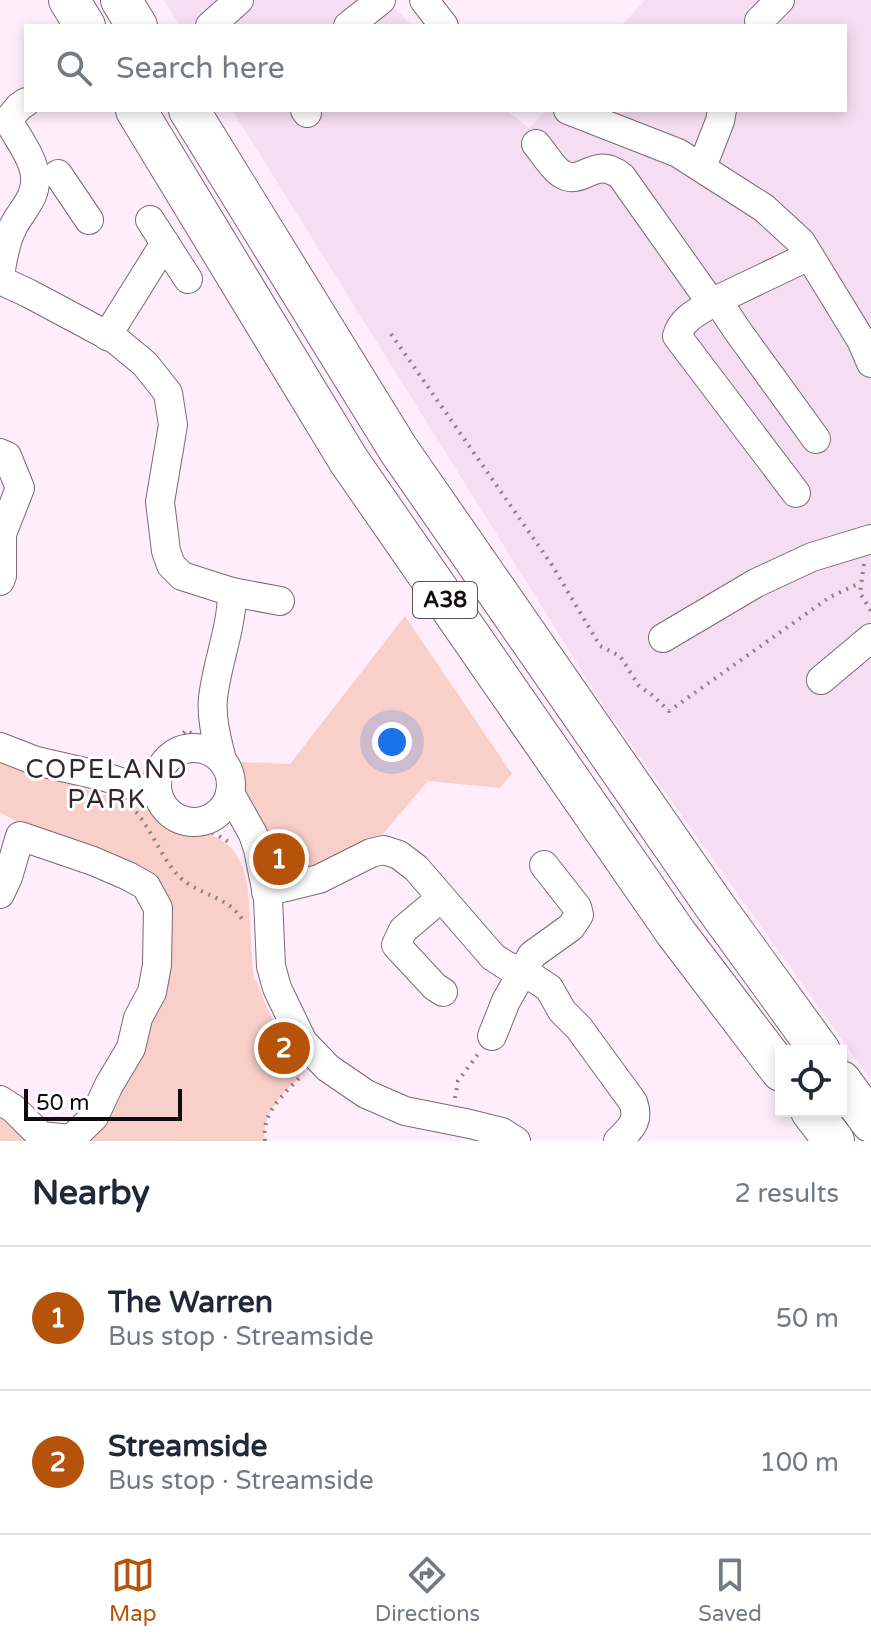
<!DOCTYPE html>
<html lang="en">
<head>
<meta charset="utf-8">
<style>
	body { margin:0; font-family:"Varela Round",sans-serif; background:#f6f6f7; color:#1f2937 }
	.controls { position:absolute; right:24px; bottom:24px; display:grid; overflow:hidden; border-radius:0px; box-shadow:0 4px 12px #0003 }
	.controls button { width:72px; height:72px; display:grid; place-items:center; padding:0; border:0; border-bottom:2px solid #e0e1e3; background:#fff; color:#1f2937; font:40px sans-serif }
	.scale { position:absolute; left:24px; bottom:20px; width:158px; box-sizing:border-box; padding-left:8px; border:4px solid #110c10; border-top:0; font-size:22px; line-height:28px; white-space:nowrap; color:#110c10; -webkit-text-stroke:6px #fff; paint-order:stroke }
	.you { position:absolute; left:392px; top:742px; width:28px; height:28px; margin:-20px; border:6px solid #fff; border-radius:50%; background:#1a73e8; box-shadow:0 0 0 12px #1a73e833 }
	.badge { display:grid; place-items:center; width:52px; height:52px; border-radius:50%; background:#b45309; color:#fff; font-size:26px; font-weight:700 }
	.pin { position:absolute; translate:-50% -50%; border:4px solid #fff; box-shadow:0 2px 8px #0006 }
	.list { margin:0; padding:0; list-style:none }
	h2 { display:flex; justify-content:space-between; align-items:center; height:104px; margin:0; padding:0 32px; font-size:34px }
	h2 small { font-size:26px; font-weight:400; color:#747a83 }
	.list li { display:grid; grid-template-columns:52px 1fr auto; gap:24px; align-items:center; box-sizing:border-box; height:144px; padding:0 32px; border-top:2px solid #e0e1e3 }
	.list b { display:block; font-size:30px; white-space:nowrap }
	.list p { margin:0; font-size:26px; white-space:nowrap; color:#747a83 }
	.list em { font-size:26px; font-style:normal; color:#747a83 }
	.icon { flex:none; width:44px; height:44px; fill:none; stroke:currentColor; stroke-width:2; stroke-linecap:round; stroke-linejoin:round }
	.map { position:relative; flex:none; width:871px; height:1141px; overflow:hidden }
	.search { position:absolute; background:#fff; box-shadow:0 4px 12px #0003; left:24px; right:24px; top:24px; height:88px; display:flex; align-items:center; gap:20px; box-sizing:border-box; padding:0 28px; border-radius:0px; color:#747a83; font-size:30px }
	.sheet { height:392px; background:#fff }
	nav { display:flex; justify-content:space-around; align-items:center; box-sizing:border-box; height:112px; border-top:2px solid #e0e1e3; background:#fff; font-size:22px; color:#747a83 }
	nav a { display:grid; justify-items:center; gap:4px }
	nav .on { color:#b45309 }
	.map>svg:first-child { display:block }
</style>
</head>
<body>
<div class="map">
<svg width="871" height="1141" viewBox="0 0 871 1141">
	<rect width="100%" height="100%" fill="#ffedfc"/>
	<g fill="#f5def1">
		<polygon points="164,0 390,0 393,7 412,26 180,26"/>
		<polygon points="645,0 871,0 871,1080 605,708 232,110 506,110 529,128 546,110 845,110 845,26 621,26"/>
	</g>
	<g fill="#f9cfc9">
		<polygon points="405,616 512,774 500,788 428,781 355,867 269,899 230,793 242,762 290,764"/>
		<path d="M0,760L153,811C161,817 169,824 179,827C193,832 207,832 221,840C249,857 249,895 250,924C251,943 252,962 254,980L257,981C268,1016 284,1041 305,1071C286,1092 261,1110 265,1141H0V1107L70,1139L131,1048L158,908L66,844L0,813Z"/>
	</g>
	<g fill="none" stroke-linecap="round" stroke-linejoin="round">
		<g stroke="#796976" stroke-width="30">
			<g id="minor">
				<polyline points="424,0 444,26"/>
				<polyline points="759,21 780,0"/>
				<polyline points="210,26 239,0"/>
				<polyline points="348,26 381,0"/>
				<polyline points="305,110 307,113"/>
				<polyline points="568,110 678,153 764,208 801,242 861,340 871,363"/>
				<path d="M536,144C543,152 554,170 562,174C583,187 595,154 622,177L712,304"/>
				<polyline points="702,167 720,121 722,110"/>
				<polyline points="58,174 89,220"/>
				<polyline points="150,220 188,279"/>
				<polyline points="809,256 717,300 737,330 816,439"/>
				<path d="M0,275C3,259 5,241 13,227C22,209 37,198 35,176C33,157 17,137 8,120L19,107L26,102"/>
				<polyline points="0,280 28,293 116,340 145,364 168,393 173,425 160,502 166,551 171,565 182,576 232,592 280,601"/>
				<path d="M717,300C702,310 682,317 677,336L796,493"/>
				<polyline points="107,336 165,243"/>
				<polyline points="0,453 7,456 20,488 2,534 2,576 0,581"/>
				<polyline points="663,638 756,583 812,557 871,539"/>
				<polyline points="821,680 871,638"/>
				<polyline points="0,747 36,761 102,776 158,794"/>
				<circle cx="194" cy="785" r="37"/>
				<path d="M222,760C217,740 211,719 213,698C217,662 232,628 232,592"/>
				<polyline points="230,793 253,834 258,849 268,899 271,966 277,988 303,1042 328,1068 366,1094 405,1111 470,1124 502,1132 516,1141"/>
				<path d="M266,892L319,879L371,853L384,850L399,855L416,868L493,957L507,966L523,971L549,988L562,1011L579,1028L633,1102C640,1121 631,1128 618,1141"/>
				<polyline points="0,894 8,877 20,836 93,861 128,876 146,886 158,908 157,965 152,992 138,1018 131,1048 109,1085 94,1117 71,1139 41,1136 14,1109 0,1100"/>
				<polyline points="441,898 403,930 396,945 435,987 443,992"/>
				<polyline points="492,1036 506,1001 532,955 571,927 579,915 577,907 544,865"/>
			</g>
		</g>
		<g stroke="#796976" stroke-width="42">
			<g id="highway">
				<polyline points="69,0 85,26"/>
				<polyline points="121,0 137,26"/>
				<polyline points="136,110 349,461 676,933 781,1071"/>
				<polyline points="189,110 398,449 714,905 820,1051"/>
				<polyline points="841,1081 871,1122"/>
				<polyline points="811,1111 834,1141"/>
			</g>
		</g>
		<g stroke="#8c808a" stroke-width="4" stroke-dasharray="2 6" stroke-linecap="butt">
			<polyline points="391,334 552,565 600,646 620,656 639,686 652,695 669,711 830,597 860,583"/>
			<polyline points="864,564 860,593 871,611"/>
			<polyline points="149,765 150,761 176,742 186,730 192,734"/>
			<path d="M136,812C154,833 163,863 183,880C203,896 232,898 244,923"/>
			<path d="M167,817C177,825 186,825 198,828C209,830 219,836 229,842"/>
			<polyline points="455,1098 458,1081 478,1054"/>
			<path d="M265,1141C261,1111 285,1094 303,1074"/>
		</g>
		<use href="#minor" stroke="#fff" stroke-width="28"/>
		<use href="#highway" stroke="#fff" stroke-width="40"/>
	</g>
	<g text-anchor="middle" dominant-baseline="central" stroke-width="6" stroke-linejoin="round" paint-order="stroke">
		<rect fill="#fff" stroke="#585558" stroke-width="2" x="413" y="582" width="64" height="36" rx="6"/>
		<g font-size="22" font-weight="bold" fill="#110c10">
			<text x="445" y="600">A38</text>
		</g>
		<g font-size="26" letter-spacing="2" fill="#332631" stroke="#fff">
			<text x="107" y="769">COPELAND<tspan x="107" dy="30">PARK</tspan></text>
		</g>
	</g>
</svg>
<div class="controls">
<button><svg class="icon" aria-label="locate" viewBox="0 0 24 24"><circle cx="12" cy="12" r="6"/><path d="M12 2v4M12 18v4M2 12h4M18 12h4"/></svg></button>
</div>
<div class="scale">50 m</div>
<div class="you"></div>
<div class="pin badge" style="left:279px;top:859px">1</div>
<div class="pin badge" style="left:284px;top:1048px">2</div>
<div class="search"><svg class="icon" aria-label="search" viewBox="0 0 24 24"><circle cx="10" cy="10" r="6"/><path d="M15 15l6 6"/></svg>Search here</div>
</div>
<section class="sheet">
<h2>Nearby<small>2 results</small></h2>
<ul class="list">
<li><span class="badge">1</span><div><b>The Warren</b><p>Bus stop · Streamside</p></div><em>50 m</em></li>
<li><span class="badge">2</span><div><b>Streamside</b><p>Bus stop · Streamside</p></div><em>100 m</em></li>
</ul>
</section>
<nav>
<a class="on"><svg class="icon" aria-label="map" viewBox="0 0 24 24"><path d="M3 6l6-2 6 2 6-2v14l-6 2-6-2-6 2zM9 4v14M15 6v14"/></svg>Map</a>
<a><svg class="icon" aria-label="directions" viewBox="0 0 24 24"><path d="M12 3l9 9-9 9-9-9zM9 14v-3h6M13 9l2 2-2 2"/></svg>Directions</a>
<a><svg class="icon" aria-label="saved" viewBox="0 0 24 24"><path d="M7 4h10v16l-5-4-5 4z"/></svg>Saved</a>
</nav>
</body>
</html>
